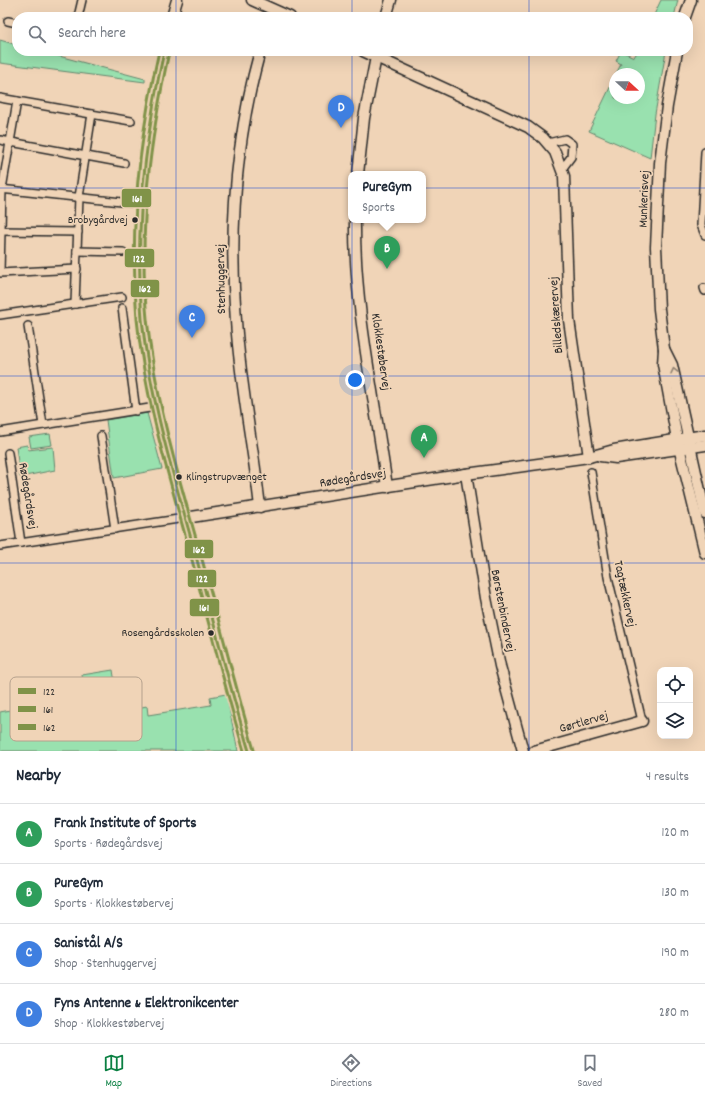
<!DOCTYPE html>
<html lang="en">
<head>
<meta charset="utf-8">
<style>
	body { margin:0; font-family:Dekko,sans-serif; background:#f6f6f7; color:#1f2937 }
	.controls { position:absolute; right:12px; bottom:12px; display:grid; overflow:hidden; border-radius:8px; box-shadow:0 4px 16px #0002 }
	.controls button { width:36px; height:36px; display:grid; place-items:center; padding:0; border:0; border-bottom:1px solid #e0e1e3; background:#fff; color:#1f2937; font:20px sans-serif }
	.compass { position:absolute; left:609px; top:68px; width:36px; height:36px; border-radius:50%; background:#fff; box-shadow:0 4px 16px #0002; rotate:111deg }
	.you { position:absolute; left:355px; top:380px; width:14px; height:14px; margin:-10px; border:3px solid #fff; border-radius:50%; background:#1a73e8; box-shadow:0 0 0 6px #1a73e833 }
	.badge { display:grid; place-items:center; width:26px; height:26px; border-radius:50%; background:#0b8043; color:#fff; font-size:13px; font-weight:700 }
	.pin { position:absolute; translate:-50% -33px; filter:drop-shadow(0 1px 2px #0008) }
	.pin::after { content:''; position:absolute; top:21px; width:14px; height:12px; background:inherit; clip-path:polygon(0 0,100% 0,50% 100%) }
	.popup { position:absolute; left:348px; top:171px; width:78px; height:52px; box-sizing:border-box; display:grid; place-content:center; border-radius:8px; background:#fff; filter:drop-shadow(0 1px 3px #0005); font-size:13px; white-space:nowrap; color:#747a83 }
	.popup b { font-size:15px; color:#1f2937 }
	.popup::after { content:''; position:absolute; left:50%; top:100%; margin-left:-8px; border:8px solid transparent; border-top-color:#fff }
	.list { margin:0; padding:0; list-style:none }
	h2 { display:flex; justify-content:space-between; align-items:center; height:52px; margin:0; padding:0 16px; font-size:17px }
	h2 small { font-size:13px; font-weight:400; color:#747a83 }
	.list li { display:grid; grid-template-columns:26px 1fr auto; gap:12px; align-items:center; box-sizing:border-box; height:60px; padding:0 16px; border-top:1px solid #e0e1e3 }
	.list b { display:block; font-size:15px; white-space:nowrap }
	.list p { margin:0; font-size:13px; white-space:nowrap; color:#747a83 }
	.list em { font-size:13px; font-style:normal; color:#747a83 }
	.icon { flex:none; width:22px; height:22px; fill:none; stroke:currentColor; stroke-width:2; stroke-linecap:round; stroke-linejoin:round }
	.map { position:relative; flex:none; width:705px; height:751px; overflow:hidden }
	.search { position:absolute; background:#fff; box-shadow:0 4px 16px #0002; left:12px; right:12px; top:12px; height:44px; display:flex; align-items:center; gap:10px; box-sizing:border-box; padding:0 14px; border-radius:16px; color:#747a83; font-size:15px }
	.sheet { height:292px; background:#fff }
	nav { display:flex; justify-content:space-around; align-items:center; box-sizing:border-box; height:56px; border-top:1px solid #e0e1e3; background:#fff; font-size:11px; color:#747a83 }
	nav a { display:grid; justify-items:center; gap:2px }
	nav .on { color:#0b8043 }
	.map>svg:first-child { display:block }
</style>
</head>
<body>
<div class="map">
<svg width="705" height="751" viewBox="0 0 705 751">
	<rect width="100%" height="100%" fill="#f0d4b7"/>
	<filter id="ink" filterUnits="userSpaceOnUse"><feTurbulence type="fractalNoise" baseFrequency=".025" numOctaves="2"/><feDisplacementMap in="SourceGraphic" scale="8" xChannelSelector="R" yChannelSelector="G"/><feConvolveMatrix kernelMatrix="1 2 1 2 8 2 1 2 1" color-interpolation-filters="sRGB"/></filter>
	<g filter="url(#ink)">
		<g fill="#99e1af" stroke="#62866d">
			<polygon points="661,0 678,0 674,17 653,17"/>
			<polygon points="0,40 17,45 17,51 40,51 145,79 145,82 0,63"/>
			<polygon points="621,51 634,57 638,51 666,51 655,114 650,158 589,131 615,77 615,98 639,98 639,74 616,74 621,64 616,61"/>
			<polygon points="147,413 162,469 114,478 106,420"/>
			<polygon points="50,434 52,445 31,448 29,437"/>
			<polygon points="27,445 28,450 53,447 55,470 20,477 16,447"/>
			<polygon points="113,670 116,690 85,695 82,675"/>
			<polygon points="226,694 238,751 0,751 0,712 59,701 66,706 69,720 147,706 148,715 211,705 210,697"/>
		</g>
		<g fill="none" stroke-linecap="round" stroke-linejoin="round">
			<g stroke="#2b2b2b" stroke-width="10">
				<g id="street">
					<polyline points="78,17 82,0"/>
					<polyline points="8,21 17,23"/>
					<polyline points="0,98 131,121"/>
					<polyline points="0,140 124,163"/>
					<polyline points="548,143 565,139 572,144 571,157 562,169"/>
					<polyline points="705,152 701,225 705,235"/>
					<polyline points="0,189 131,203"/>
					<polyline points="0,231 78,232"/>
					<polyline points="77,251 123,252"/>
					<polyline points="0,272 2,189 17,101"/>
					<polyline points="0,273 77,269"/>
					<polyline points="704,288 705,291"/>
					<polyline points="75,304 79,197 92,114"/>
					<polyline points="122,308 136,411"/>
					<polyline points="0,315 122,297"/>
					<polyline points="28,326 43,425"/>
					<polyline points="0,432 156,407"/>
					<polyline points="101,436 115,529"/>
					<polyline points="8,453 21,543"/>
					<polyline points="591,472 608,577 642,721"/>
					<polyline points="0,546 185,518"/>
				</g>
			</g>
			<g stroke="#2b2b2b" stroke-width="13">
				<g id="secondary">
					<polyline points="252,0 290,17"/>
					<polyline points="172,17 177,0"/>
					<polyline points="386,17 391,0"/>
					<polyline points="685,17 691,0"/>
					<path d="M164,51C135,168 130,290 156,407C167,459 183,510 197,560C214,624 230,688 249,751"/>
					<path d="M260,51C236,138 229,232 236,321C240,383 253,445 260,507"/>
					<polyline points="363,51 528,127 543,138 555,152 564,176 569,320 589,457"/>
					<polyline points="677,51 667,106 660,163 656,247 659,309 664,349 663,364 666,380 677,439 705,553"/>
					<polyline points="358,174 364,118 377,52"/>
					<path d="M355,220C354,310 375,398 387,487"/>
					<polyline points="664,349 672,365 705,513"/>
					<polyline points="600,456 616,458 705,445"/>
					<polyline points="466,474 486,598 500,666 523,751"/>
					<polyline points="185,518 466,474 589,457 614,450 705,435"/>
					<polyline points="534,751 642,721"/>
				</g>
			</g>
			<use href="#street" stroke="#f0d4b7" stroke-width="7"/>
			<use href="#secondary" stroke="#f0d4b7" stroke-width="10"/>
			<g stroke="#f0d4b7" stroke-width="6">
				<path id="bus-1" d="M164,51C145,139 134,228 142,319C150,402 175,480 197,560C214,624 230,688 249,751"/>
			</g>
			<g stroke="#f0d4b7" stroke-width="6">
				<path id="bus-2" d="M159,51C139,139 129,228 137,319C145,401 170,480 192,560C209,624 225,688 244,751"/>
			</g>
			<g stroke="#f0d4b7" stroke-width="6">
				<path id="bus-3" d="M169,52C150,140 138,229 147,319C155,400 179,478 201,556C219,620 235,685 254,750"/>
			</g>
			<use href="#bus-1" stroke="#809348" stroke-width="3"/>
			<use href="#bus-2" stroke="#809348" stroke-width="3"/>
			<use href="#bus-3" stroke="#809348" stroke-width="3"/>
		</g>
		<defs><path id="oneway-chevron" d="M-2-3.5L2.5 0L-2 3.5" fill="none" stroke-width="1.6" stroke-linecap="round" stroke-linejoin="round"/></defs>
		<use stroke="#8e8071" href="#oneway-chevron" transform="translate(674 371) rotate(-103)"/>
	</g>
	<path fill="none" stroke="#1d4ed8" stroke-width="1" stroke-opacity="0.55" d="M176,0V17M352,0V17M529,0V17M176,51V751M352,51V751M529,51V751M0,188H705M0,376H705M0,563H705"/>
	<g fill="#2b2b2b" stroke="#f0d4b7" stroke-width="1.5">
		<circle cx="135" cy="220" r="3.5"/>
		<circle cx="179" cy="477" r="3.5"/>
		<circle cx="211" cy="633" r="3.5"/>
	</g>
	<g text-anchor="middle" dominant-baseline="central" stroke-width="3.5" stroke-linejoin="round" paint-order="stroke">
		<g font-size="12" fill="#2b2b2b" stroke="#f0d4b7" text-anchor="end">
			<text x="128" y="220">Brobygårdvej</text>
			<text x="186" y="477" text-anchor="start">Klingstrupvænget</text>
			<text x="204" y="633">Rosengårdsskolen</text>
		</g>
		<g font-size="13" fill="#2b2b2b" stroke="#f0d4b7">
			<text transform="translate(645 199) rotate(-88)">Munkerisvej</text>
			<text transform="translate(222 279) rotate(-91)">Stenhuggervej</text>
			<text transform="translate(557 315) rotate(-94)">Billedskærervej</text>
			<text transform="translate(380 352) rotate(82)">Klokkestøbervej</text>
			<text transform="translate(353 479) rotate(-9)">Rødegårdsvej</text>
			<text transform="translate(27 496) rotate(81)">Rødegårdsvej</text>
			<text transform="translate(624 594) rotate(78)">Tagtækkervej</text>
			<text transform="translate(502 611) rotate(79)">Børstenbindervej</text>
			<text transform="translate(584 723) rotate(-16)">Gørtlervej</text>
		</g>
	</g>
	<rect x="10" y="677" width="132" height="64" rx="6" fill="#f0d4b7" stroke="#b5a18d" stroke-width="1"/>
	<rect x="18" y="688" width="18" height="6" fill="#809348"/>
	<rect x="18" y="706" width="18" height="6" fill="#809348"/>
	<rect x="18" y="724" width="18" height="6" fill="#809348"/>
	<g font-size="11" fill="#2b2b2b">
		<text x="43" y="695">122</text>
		<text x="43" y="713">161</text>
		<text x="43" y="731">162</text>
	</g>
	<g stroke="#f0d4b7" stroke-width="1.5">
		<rect x="121" y="188" width="31" height="20" rx="4" fill="#809348"/>
		<rect x="124" y="248" width="31" height="20" rx="4" fill="#809348"/>
		<rect x="130" y="279" width="30" height="19" rx="4" fill="#809348"/>
		<rect x="184" y="539" width="30" height="20" rx="4" fill="#809348"/>
		<rect x="187" y="569" width="30" height="19" rx="4" fill="#809348"/>
		<rect x="189" y="598" width="31" height="19" rx="4" fill="#809348"/>
	</g>
	<g font-size="11" text-anchor="middle" font-weight="bold" fill="#fff">
		<text x="137" y="202">161</text>
		<text x="139" y="262">122</text>
		<text x="145" y="292">162</text>
		<text x="199" y="553">162</text>
		<text x="202" y="582">122</text>
		<text x="204" y="611">161</text>
	</g>
</svg>
<div class="controls">
<button><svg class="icon" aria-label="locate" viewBox="0 0 24 24"><circle cx="12" cy="12" r="6"/><path d="M12 2v4M12 18v4M2 12h4M18 12h4"/></svg></button>
<button><svg class="icon" aria-label="layers" viewBox="0 0 24 24"><path d="M12 4l9 5-9 5-9-5zM3 14l9 5 9-5"/></svg></button>
</div>
<svg class="compass" viewBox="-18 -18 36 36"><path d="M0-13l5 13h-10z" fill="#e53935"/><path d="M0 13l5-13h-10z" fill="#747a83"/></svg>
<div class="you"></div>
<div class="pin badge" style="left:424px;top:458px;background:#2e9e5b">A</div>
<div class="pin badge" style="left:387px;top:269px;background:#2e9e5b">B</div>
<div class="popup"><b>PureGym</b>Sports</div>
<div class="pin badge" style="left:192px;top:338px;background:#3f7fe0">C</div>
<div class="pin badge" style="left:341px;top:128px;background:#3f7fe0">D</div>
<div class="search"><svg class="icon" aria-label="search" viewBox="0 0 24 24"><circle cx="10" cy="10" r="6"/><path d="M15 15l6 6"/></svg>Search here</div>
</div>
<section class="sheet">
<h2>Nearby<small>4 results</small></h2>
<ul class="list">
<li><span class="badge" style="background:#2e9e5b">A</span><div><b>Frank Institute of Sports</b><p>Sports · Rødegårdsvej</p></div><em>120 m</em></li>
<li><span class="badge" style="background:#2e9e5b">B</span><div><b>PureGym</b><p>Sports · Klokkestøbervej</p></div><em>130 m</em></li>
<li><span class="badge" style="background:#3f7fe0">C</span><div><b>Sanistål A/S</b><p>Shop · Stenhuggervej</p></div><em>190 m</em></li>
<li><span class="badge" style="background:#3f7fe0">D</span><div><b>Fyns Antenne &amp; Elektronikcenter</b><p>Shop · Klokkestøbervej</p></div><em>280 m</em></li>
</ul>
</section>
<nav>
<a class="on"><svg class="icon" aria-label="map" viewBox="0 0 24 24"><path d="M3 6l6-2 6 2 6-2v14l-6 2-6-2-6 2zM9 4v14M15 6v14"/></svg>Map</a>
<a><svg class="icon" aria-label="directions" viewBox="0 0 24 24"><path d="M12 3l9 9-9 9-9-9zM9 14v-3h6M13 9l2 2-2 2"/></svg>Directions</a>
<a><svg class="icon" aria-label="saved" viewBox="0 0 24 24"><path d="M7 4h10v16l-5-4-5 4z"/></svg>Saved</a>
</nav>
</body>
</html>
